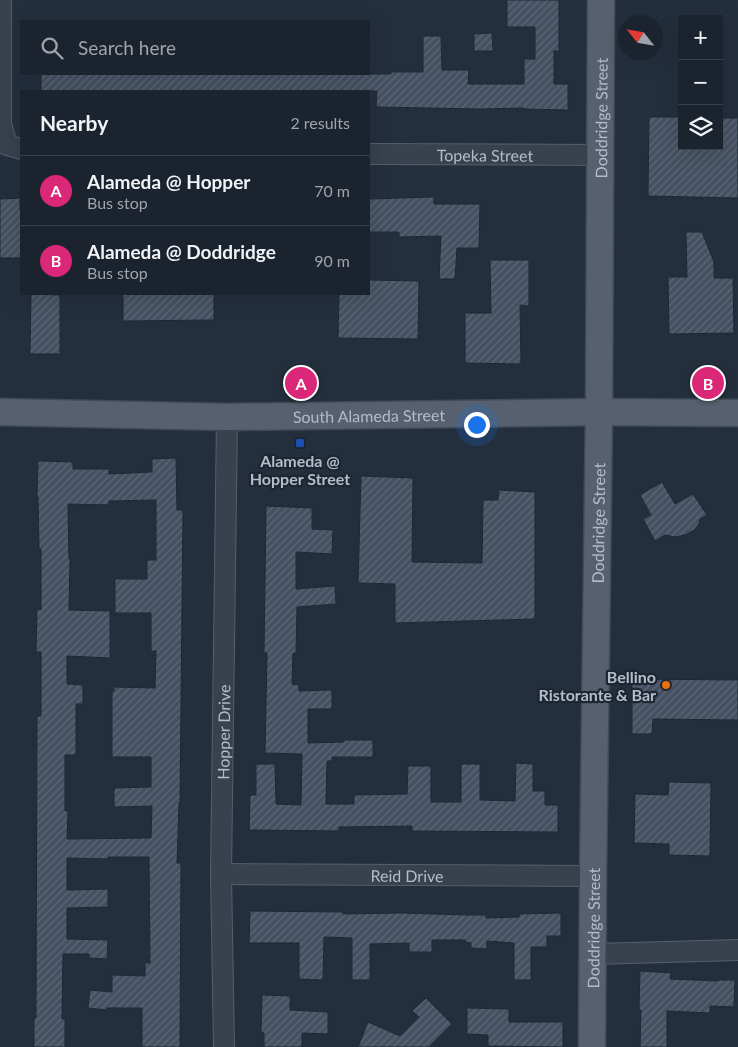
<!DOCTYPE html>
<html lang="en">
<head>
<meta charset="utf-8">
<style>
	body { margin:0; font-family:Lato,sans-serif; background:#242b36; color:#f1f3f6 }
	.controls { position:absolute; right:15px; top:15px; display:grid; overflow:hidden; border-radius:0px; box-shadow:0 5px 20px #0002 }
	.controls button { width:45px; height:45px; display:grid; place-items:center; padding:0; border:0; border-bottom:1px solid #39404a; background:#1b232e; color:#f1f3f6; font:25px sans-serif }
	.compass { position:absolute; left:618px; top:15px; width:45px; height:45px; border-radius:50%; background:#1b232e; box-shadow:0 5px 20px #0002; rotate:301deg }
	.you { position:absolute; left:476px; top:424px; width:18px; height:18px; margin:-12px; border:4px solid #fff; border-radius:50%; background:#1a73e8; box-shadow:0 0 0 8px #1a73e833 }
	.badge { display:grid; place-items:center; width:32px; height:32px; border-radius:50%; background:#db2777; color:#fff; font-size:16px; font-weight:700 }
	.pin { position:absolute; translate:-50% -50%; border:2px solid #fff; box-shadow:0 1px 5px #0006 }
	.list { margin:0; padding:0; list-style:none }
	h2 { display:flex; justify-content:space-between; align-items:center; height:65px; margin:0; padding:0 20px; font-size:21px }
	h2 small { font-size:16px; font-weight:400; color:#a0a4aa }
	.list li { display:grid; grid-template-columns:32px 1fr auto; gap:15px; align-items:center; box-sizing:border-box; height:70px; padding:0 20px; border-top:1px solid #39404a }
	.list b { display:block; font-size:19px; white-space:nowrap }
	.list p { margin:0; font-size:16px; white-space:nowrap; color:#a0a4aa }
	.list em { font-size:16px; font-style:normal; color:#a0a4aa }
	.icon { flex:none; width:28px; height:28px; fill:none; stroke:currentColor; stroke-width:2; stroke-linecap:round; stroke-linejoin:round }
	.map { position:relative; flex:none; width:738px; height:1047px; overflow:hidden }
	.search { position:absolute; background:#1b232e; box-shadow:0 5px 20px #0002; left:20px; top:20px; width:350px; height:55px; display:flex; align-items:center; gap:12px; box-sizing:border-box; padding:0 18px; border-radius:0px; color:#a0a4aa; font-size:19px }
	.panel { position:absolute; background:#1b232e; box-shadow:0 5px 20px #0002; left:20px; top:90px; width:350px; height:205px; border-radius:0px }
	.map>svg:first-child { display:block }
</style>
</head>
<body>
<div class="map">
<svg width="738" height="1047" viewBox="0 0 738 1047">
	<defs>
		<pattern id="building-hatch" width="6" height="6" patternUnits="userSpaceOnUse" patternTransform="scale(1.25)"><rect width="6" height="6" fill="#455162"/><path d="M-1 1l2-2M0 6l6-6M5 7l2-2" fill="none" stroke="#5d6877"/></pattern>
	</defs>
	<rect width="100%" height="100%" fill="#242f3e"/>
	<g fill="url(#building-hatch)" stroke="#1f2835" fill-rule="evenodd">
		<polygon points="507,0 559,0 559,51 554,51 554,84 568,84 568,110 524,109 524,108 481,109 376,107 377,91 41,91 41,74 391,74 391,72 423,72 423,36 441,36 442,70 469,70 468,84 524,84 524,59 535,59 535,27 507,27"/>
		<polygon points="492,33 493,51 474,51 474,34"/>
		<polygon points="649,117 682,117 682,146 719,146 719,118 738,118 738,198 648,196"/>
		<polygon points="434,197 434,204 480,204 479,248 457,248 455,279 439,279 441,236 399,237 399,232 369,232 369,199"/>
		<polygon points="20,198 20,210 21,210 21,258 0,258 0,199"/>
		<polygon points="686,232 702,232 714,262 714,278 733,278 734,333 669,334 668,277 687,277"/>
		<polygon points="490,260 529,260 529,306 520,305 521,364 465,363 465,313 491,313"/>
		<polygon points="369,280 419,281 418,339 338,338 339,294 369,294"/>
		<polygon points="31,294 60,295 60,354 30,354"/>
		<polygon points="123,294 214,294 214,320 123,321"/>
		<path d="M176,458L177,510H183L180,803H179L177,863H181L180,1047H142V1008H107V1010L88,1008L90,990L112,992V975L145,976V963H150L149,857H108V859L67,858V890L108,889V907L67,908V939L108,940L107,959L89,958V954H63L62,1019H65V1047H34V1017L36,1018L37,716H41V652H36L37,609L41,610V549H39L38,497H37L38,461L73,462V469H109V474L152,472V459ZM156,500V560H147V579H115V613H151V651H156L155,688L114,687V691H112V757H151V787L114,788V807L152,806L151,838L67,839L68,811H65V755H76V704H83V685L67,684V656L110,658V611L69,610L70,559H69L68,504L109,505V501Z"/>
		<polygon points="361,476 413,478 412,562 482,563 483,500 498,500 499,490 535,492 535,619 395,623 395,584 358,583"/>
		<polygon points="662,482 675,504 693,494 707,515 700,519 699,524 694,530 685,535 675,537 665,535 655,541 643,519 651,515 640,495"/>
		<polygon points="266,506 312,508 312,529 333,530 332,554 296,552 296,589 335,586 336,604 297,607 296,653 293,653 292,684 299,685 299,691 332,690 332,709 308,709 308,743 344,742 344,740 373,740 373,757 332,757 332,761 327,761 326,804 354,804 354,795 407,794 408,766 431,766 431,802 461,802 461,764 480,764 480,800 515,801 516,763 533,764 533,791 545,791 545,805 558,805 558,832 412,831 412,826 339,827 339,831 249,830 250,795 256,795 256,764 275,764 276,804 301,805 302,754 265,753 267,653 264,653"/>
		<polygon points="632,679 738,680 738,720 653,719 652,734 632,734"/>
		<polygon points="669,782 711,783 710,856 669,855 669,844 634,843 635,794 668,795"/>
		<polygon points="250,911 343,912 343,914 402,913 466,915 486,915 486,918 519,917 519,914 561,913 561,936 547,936 547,947 531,947 531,980 514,980 514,943 487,941 487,949 471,948 471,943 465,942 465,940 432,940 432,952 409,952 409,943 370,944 370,980 352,980 352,938 324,937 323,980 299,979 299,943 249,943"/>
		<polygon points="640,971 671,973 670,979 717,981 717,980 735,980 734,1007 710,1006 710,1013 667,1011 667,1047 640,1047 641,1010 639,1010"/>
		<polygon points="262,995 290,996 290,1010 328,1012 328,1034 302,1033 302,1047 264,1047 264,1033 261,1032"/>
		<polygon points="426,998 452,1024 429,1047 358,1047 368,1022 400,1036 419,1017 412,1011"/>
		<polygon points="467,1008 509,1009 509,1022 563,1022 563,1047 488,1046 488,1035 467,1034"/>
	</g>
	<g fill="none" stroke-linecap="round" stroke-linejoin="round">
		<g stroke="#565f6c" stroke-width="22">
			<g id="minor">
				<polyline points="1,0 1,124 7,145 21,149"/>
				<path id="s1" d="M369,154L601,155"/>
				<path id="s2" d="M221,874L593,876"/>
				<polyline points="593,954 738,950"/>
				<path id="s3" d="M224,1047L221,874L227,417"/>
			</g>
		</g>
		<g stroke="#414a57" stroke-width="29">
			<g id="major">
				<path id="s4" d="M0,412L227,417L599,412L738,413"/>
				<path id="s5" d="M592,1047L593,876L599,412L601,0"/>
			</g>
		</g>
		<use href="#minor" stroke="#38414e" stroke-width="20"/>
		<use href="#major" stroke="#56606e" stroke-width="26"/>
	</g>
	<rect fill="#1a4fb4" stroke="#1d2633" stroke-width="2" x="295" y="438" width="10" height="10" rx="2.5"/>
	<circle fill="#e8710a" stroke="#1d2633" stroke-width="2" cx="666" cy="685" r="5"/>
	<g text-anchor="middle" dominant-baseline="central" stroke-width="4.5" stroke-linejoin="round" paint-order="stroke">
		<g font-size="16" fill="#b4bcc9" stroke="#1d2633">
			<text stroke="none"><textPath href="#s5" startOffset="929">Doddridge Street</textPath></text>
			<text stroke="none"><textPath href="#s1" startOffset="116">Topeka Street</textPath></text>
			<text stroke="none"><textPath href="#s4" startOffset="369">South Alameda Street</textPath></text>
			<text stroke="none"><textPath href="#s5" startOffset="524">Doddridge Street</textPath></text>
			<text stroke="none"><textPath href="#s3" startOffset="315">Hopper Drive</textPath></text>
			<text stroke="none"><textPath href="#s2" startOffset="186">Reid Drive</textPath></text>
			<text stroke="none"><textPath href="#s5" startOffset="119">Doddridge Street</textPath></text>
		</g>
		<g font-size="16" font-weight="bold" fill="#b4bcc9" stroke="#1d2633">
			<text x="300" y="460">Alameda @<tspan x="300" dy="18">Hopper Street</tspan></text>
			<text x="656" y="676" text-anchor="end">Bellino<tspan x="656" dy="18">Ristorante &amp; Bar</tspan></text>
		</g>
	</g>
</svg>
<div class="controls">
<button>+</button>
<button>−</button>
<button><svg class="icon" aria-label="layers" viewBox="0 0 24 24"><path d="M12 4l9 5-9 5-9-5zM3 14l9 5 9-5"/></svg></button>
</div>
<svg class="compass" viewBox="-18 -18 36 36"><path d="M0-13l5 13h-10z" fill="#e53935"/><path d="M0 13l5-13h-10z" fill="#a0a4aa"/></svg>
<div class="you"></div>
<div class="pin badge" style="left:301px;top:383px">A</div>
<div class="pin badge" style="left:708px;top:383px">B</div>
<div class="search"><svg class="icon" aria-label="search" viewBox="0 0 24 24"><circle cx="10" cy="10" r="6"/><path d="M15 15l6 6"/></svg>Search here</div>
<section class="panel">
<h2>Nearby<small>2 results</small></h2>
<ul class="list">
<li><span class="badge">A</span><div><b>Alameda @ Hopper</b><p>Bus stop</p></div><em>70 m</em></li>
<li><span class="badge">B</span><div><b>Alameda @ Doddridge</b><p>Bus stop</p></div><em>90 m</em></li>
</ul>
</section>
</div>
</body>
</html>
